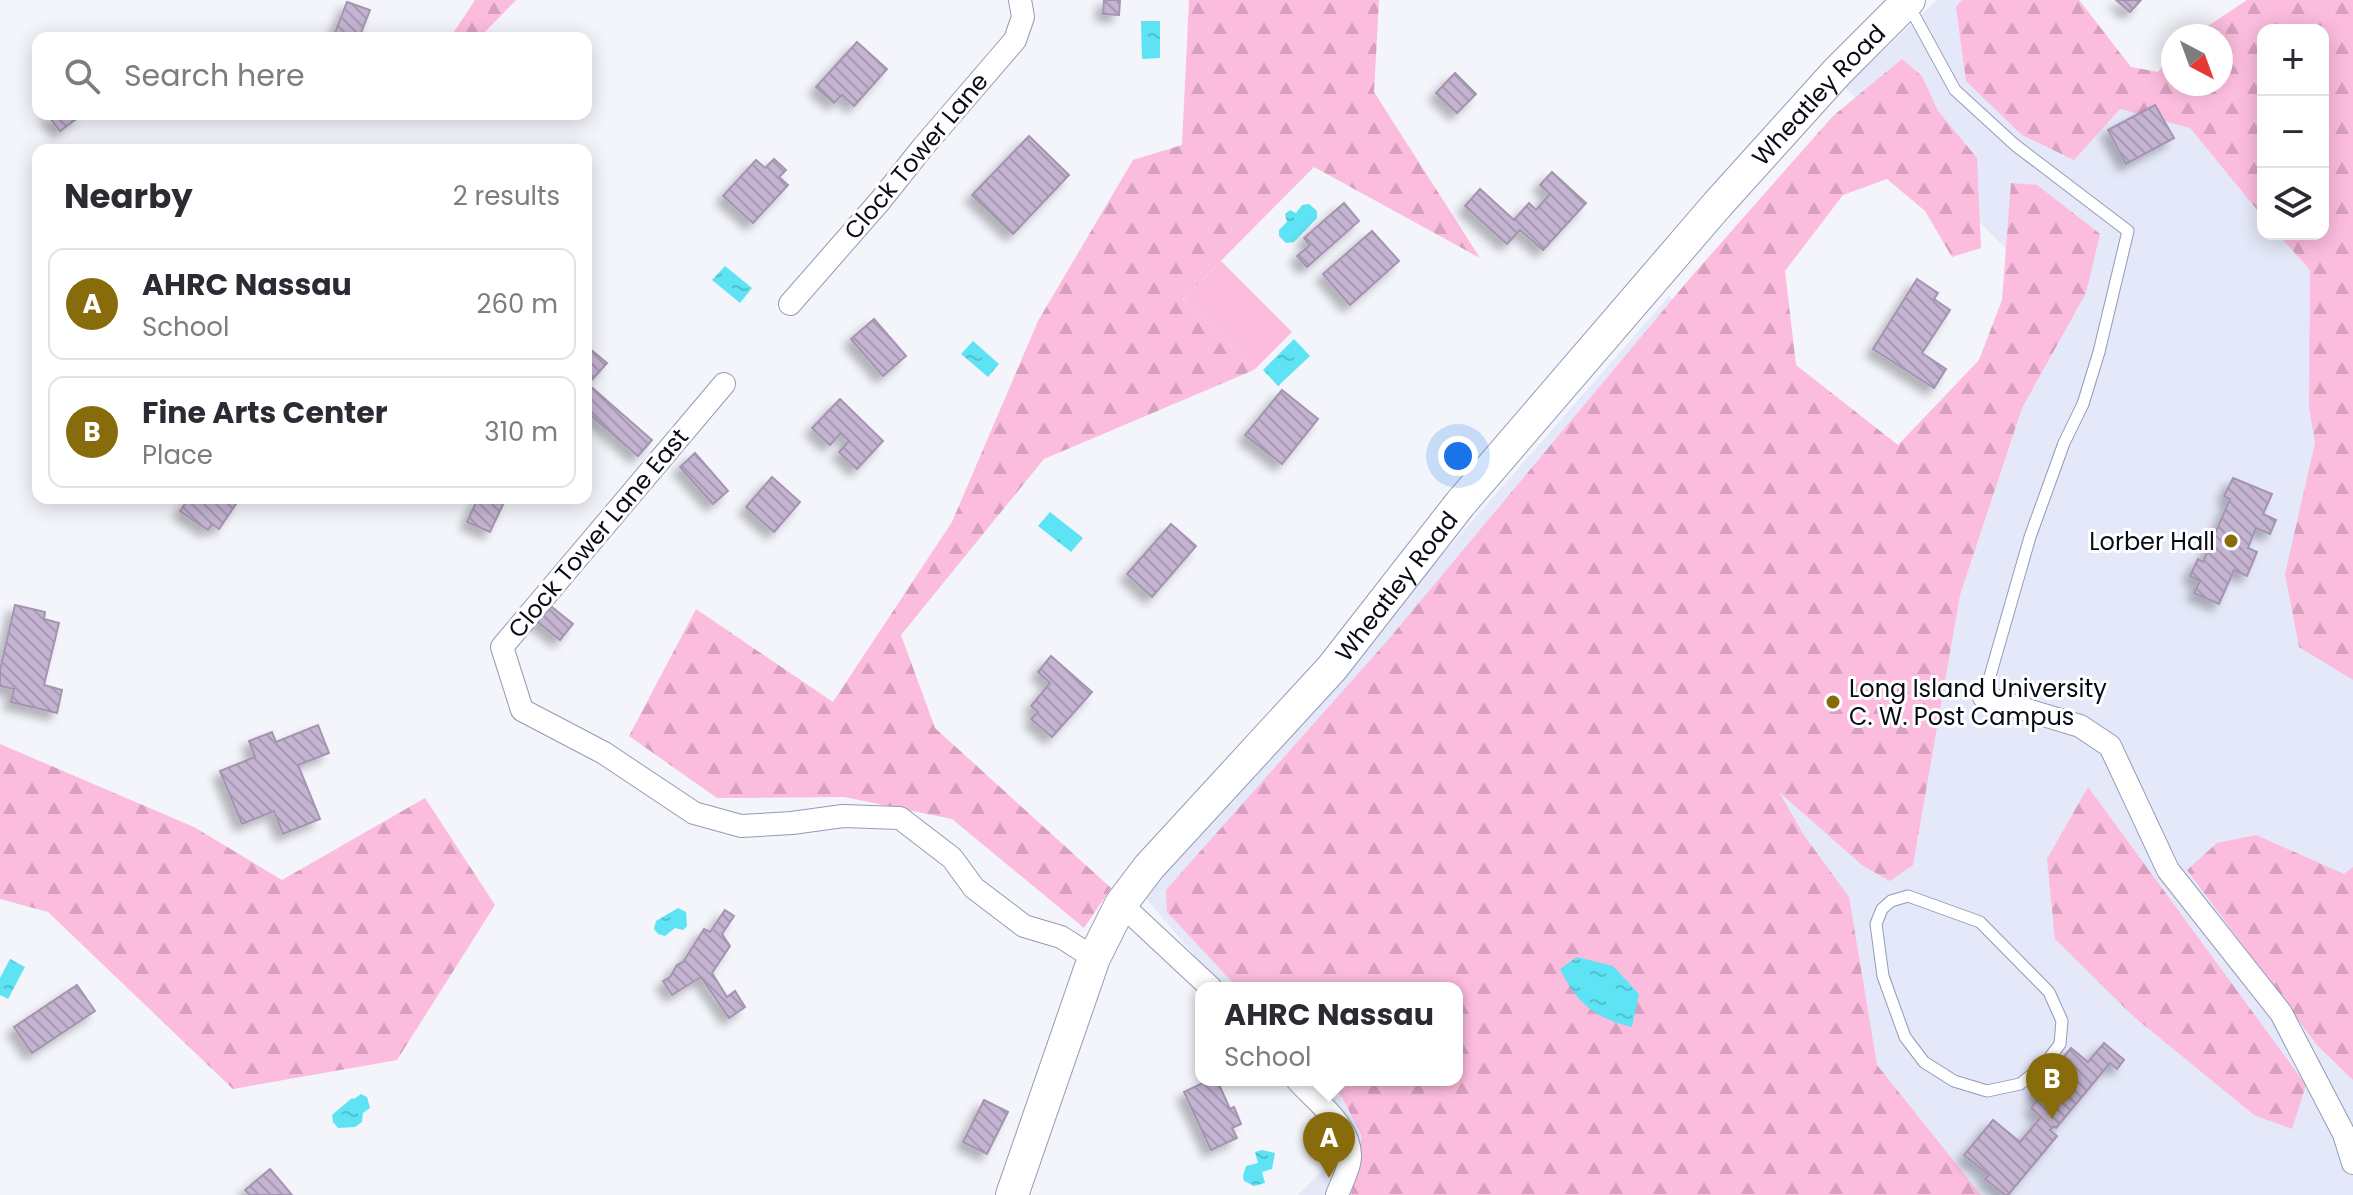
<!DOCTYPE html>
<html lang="en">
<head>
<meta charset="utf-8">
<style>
	body { margin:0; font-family:Poppins,sans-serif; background:#f7f7f7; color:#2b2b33 }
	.controls { position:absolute; right:24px; top:24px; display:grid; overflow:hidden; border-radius:16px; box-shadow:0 4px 20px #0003 }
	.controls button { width:72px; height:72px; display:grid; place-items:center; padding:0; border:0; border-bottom:2px solid #e1e1e2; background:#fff; color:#2b2b33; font:40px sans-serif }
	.compass { position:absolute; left:2161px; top:24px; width:72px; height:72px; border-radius:50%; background:#fff; box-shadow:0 4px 20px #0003; rotate:139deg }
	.you { position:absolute; left:1458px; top:456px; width:28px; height:28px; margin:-20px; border:6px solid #fff; border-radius:50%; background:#1a73e8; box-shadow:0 0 0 12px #1a73e833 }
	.badge { display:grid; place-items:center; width:52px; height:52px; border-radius:50%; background:#886c0b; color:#fff; font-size:26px; font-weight:700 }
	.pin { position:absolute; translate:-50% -66px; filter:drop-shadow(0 2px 4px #0008) }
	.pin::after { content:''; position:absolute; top:42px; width:28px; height:24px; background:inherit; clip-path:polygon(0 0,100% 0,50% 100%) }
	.popup { position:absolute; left:1195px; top:982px; width:268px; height:104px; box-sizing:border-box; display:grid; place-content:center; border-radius:16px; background:#fff; filter:drop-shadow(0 2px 6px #0005); font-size:26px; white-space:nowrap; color:#7c7c81 }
	.popup b { font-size:30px; color:#2b2b33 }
	.popup::after { content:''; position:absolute; left:50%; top:100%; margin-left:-16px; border:16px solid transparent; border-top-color:#fff }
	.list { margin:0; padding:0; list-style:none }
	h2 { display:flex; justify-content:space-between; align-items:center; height:104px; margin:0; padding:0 32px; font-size:34px }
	h2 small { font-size:26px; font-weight:400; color:#7c7c81 }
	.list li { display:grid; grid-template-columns:52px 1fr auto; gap:24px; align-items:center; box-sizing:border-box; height:112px; margin:0 16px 16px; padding:0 16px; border:2px solid #e1e1e2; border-radius:16px }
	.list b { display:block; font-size:30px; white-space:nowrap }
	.list p { margin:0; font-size:26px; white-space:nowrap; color:#7c7c81 }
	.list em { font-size:26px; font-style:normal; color:#7c7c81 }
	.icon { flex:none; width:44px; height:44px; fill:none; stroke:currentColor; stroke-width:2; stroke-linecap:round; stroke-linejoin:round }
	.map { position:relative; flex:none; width:2353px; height:1195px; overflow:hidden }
	.search { position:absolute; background:#fff; box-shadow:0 4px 20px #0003; left:32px; top:32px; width:560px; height:88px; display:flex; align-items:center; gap:20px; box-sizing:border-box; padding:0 28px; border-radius:16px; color:#7c7c81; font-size:30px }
	.panel { position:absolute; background:#fff; box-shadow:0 4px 20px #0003; left:32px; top:144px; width:560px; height:360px; border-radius:16px }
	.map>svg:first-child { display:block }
</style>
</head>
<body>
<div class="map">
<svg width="2353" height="1195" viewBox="0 0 2353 1195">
	<defs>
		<pattern id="forest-firs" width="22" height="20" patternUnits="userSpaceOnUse" patternTransform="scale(2)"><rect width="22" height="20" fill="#fcbcde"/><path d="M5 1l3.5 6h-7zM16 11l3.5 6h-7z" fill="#d7a0be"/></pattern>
		<pattern id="water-ripples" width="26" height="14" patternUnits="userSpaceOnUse" patternTransform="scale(2)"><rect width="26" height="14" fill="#5de3f3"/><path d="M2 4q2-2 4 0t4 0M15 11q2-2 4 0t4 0" fill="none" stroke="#50c1cf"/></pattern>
		<pattern id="building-back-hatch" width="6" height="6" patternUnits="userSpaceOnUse" patternTransform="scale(2)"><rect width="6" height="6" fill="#c4b4d1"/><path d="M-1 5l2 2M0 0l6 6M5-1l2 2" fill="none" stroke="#a799b3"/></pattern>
		<filter id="shadow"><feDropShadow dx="-7" dy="7" stdDeviation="4" flood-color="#0004"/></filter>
	</defs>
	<rect width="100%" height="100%" fill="#f3f5fb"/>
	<path fill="#e4e8f8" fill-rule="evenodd" d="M1937,0H2069L2150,104L2221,84V54L2297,0L2353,29V1195H1298L1349,1143L1300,1080H1457V988H1222L1144,896L1669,296L1902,508L2045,288L1845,87ZM2263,30H2323V234H2263Z"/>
	<g fill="url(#forest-firs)">
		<polygon points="475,0 516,0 479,38 450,38"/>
		<polygon points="1189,0 1379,0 1374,92 1480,258 1314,167 1183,299 1254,370 1044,459 901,635 935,728 1111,888 1084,928 952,819 844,797 717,798 629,736 696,609 833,702 952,522 1038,321 1133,160 1182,145"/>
		<polygon points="1962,0 2079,0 2131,67 2158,72 2173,53 2173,84 2221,84 2221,36 2193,36 2247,0 2353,0 2353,680 2299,647 2285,574 2315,443 2309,407 2310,270 2278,234 2323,234 2323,30 2263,30 2263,217 2190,128 2120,109 2074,160 2022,135 1966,81 1956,7"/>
		<polygon points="1902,59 1922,76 1938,111 1977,158 1981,248 1952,257 1925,211 1887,179 1843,195 1785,271 1796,365 1898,445 1979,360 2002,300 2011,183 2037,185 2100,234 2086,293 2022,408 1960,595 1913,865 1890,881 1862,865 1779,792 1803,834 1849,897 1877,1065 1981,1195 1351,1195 1362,1136 1342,1097 1326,1080 1457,1080 1457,988 1238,988 1167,912 1166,890 1388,640 1691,277 1833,116"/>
		<polygon points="0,744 194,827 282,880 425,798 495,905 397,1060 233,1089 48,912 0,899"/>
		<polygon points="2088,787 2306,1085 2292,1129 2254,1115 2133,1016 2055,939 2047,859"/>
		<polygon points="2256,835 2344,874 2353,867 2353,1080 2316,1044 2187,870 2217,843"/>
	</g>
	<polygon fill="#fcbcde" points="1221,261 1292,332 1254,370 1183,299"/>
	<g fill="url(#water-ripples)">
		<polygon points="1141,21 1160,21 1160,58 1142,59"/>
		<polygon points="1309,204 1317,211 1317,218 1294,242 1286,243 1279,236 1279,230 1287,222 1285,214 1290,210 1296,213 1302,205"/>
		<polygon points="725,266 752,288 740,303 712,280"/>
		<polygon points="1294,339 1310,356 1278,386 1263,370"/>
		<polygon points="973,341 999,364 988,377 961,354"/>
		<polygon points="1050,512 1083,538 1071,552 1038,526"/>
		<polygon points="678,908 686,912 687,926 683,930 675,928 665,936 658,934 654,929 656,921"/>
		<path d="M1577,957L1613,966L1639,994L1632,1027C1594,1018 1577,1003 1560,969Z"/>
		<polygon points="10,959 25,967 8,999 0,995 0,978"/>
		<polygon points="361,1094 367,1097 370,1108 363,1113 362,1122 355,1127 338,1128 333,1122 332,1115 352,1098 354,1099"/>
		<polygon points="1262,1150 1275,1153 1272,1169 1262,1172 1265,1183 1254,1186 1244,1181 1243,1176 1246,1166 1258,1163 1255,1152"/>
	</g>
	<g fill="url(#building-back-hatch)" stroke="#a494b0" stroke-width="2" filter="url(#shadow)">
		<polygon points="1104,0 1120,0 1119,15 1103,14"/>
		<polygon points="2116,0 2141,0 2130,12"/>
		<polygon points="347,2 370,10 359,38 333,38"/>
		<polygon points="857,42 887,69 854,106 842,95 834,103 816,87"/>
		<polygon points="1455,73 1476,94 1457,113 1436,93"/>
		<polygon points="2155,105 2174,138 2126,164 2108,130"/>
		<polygon points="47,114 83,114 60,131"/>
		<polygon points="1029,136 1069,175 1013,234 972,195"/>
		<polygon points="774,159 786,170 779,177 788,185 753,223 723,196 756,160 765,168"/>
		<polygon points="1552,172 1586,203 1543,250 1520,230 1507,244 1465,206 1480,189 1514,220 1529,203 1536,210 1550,194 1540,185"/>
		<polygon points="1344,203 1359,221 1307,267 1297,256 1310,245 1304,238"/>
		<polygon points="1372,231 1399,261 1350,305 1323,274"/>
		<polygon points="1917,279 1938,293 1934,299 1950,310 1922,353 1946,369 1934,388 1873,349"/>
		<polygon points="874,319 906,356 883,376 851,339"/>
		<polygon points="589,348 607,363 588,384 652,440 638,456 586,411 586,351"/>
		<polygon points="1282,390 1318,419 1282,464 1245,435"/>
		<polygon points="840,399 883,441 857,469 839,452 849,441 841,433 830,445 812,428"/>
		<polygon points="695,453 728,491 713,504 680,467"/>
		<polygon points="772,477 800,502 774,532 746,507"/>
		<polygon points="2233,478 2272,494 2263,514 2276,520 2270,534 2256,528 2248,548 2257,552 2247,576 2234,570 2219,604 2194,593 2200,581 2190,576 2198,559 2203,562 2230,499 2224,496"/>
		<polygon points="189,498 240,498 219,529 212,524 208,530 180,511"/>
		<polygon points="478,498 506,498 490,532 467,522"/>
		<polygon points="1171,524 1196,546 1152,597 1127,574"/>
		<polygon points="547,603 573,624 560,640 534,619"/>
		<polygon points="15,605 45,612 44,619 59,623 44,685 62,690 57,713 11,702 14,689 0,686 0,670"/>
		<polygon points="1051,656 1092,692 1052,737 1031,719 1038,712 1031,706 1050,683 1038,672"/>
		<polygon points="318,725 329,753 298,765 320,819 283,834 274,811 242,824 220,771 255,757 249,741 272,732 276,742"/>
		<polygon points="725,910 734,916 722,934 730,946 712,973 727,997 735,991 745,1007 729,1018 701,977 672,995 663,981 670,977 677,965 683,962 704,929 710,932"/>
		<polygon points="77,985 95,1011 32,1053 14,1027"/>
		<polygon points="2104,1043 2124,1060 2117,1069 2110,1063 2056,1128 2054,1126 2050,1130 2057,1136 2008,1195 2005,1195 1985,1179 1989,1175 1964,1155 1993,1120 2020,1142 2041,1117 2031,1108 2038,1099 2032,1095 2071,1048 2088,1062"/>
		<polygon points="1209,1080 1217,1080 1230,1109 1234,1107 1241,1124 1232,1128 1237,1138 1211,1150 1184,1092"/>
		<polygon points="984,1100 1008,1112 987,1154 963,1142"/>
		<polygon points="270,1169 292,1195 250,1195 245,1190"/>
	</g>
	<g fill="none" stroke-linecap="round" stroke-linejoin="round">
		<g stroke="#939ab8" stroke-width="13">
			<g id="service">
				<polyline points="1909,6 1955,90 2015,145 2128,231 2099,352 2083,404 2064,443 2030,537 1984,697"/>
				<polygon points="1908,896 1980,922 2049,992 2062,1021 2060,1044 2044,1065 2020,1084 1987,1091 1954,1081 1924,1062 1905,1037 1883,976 1876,924 1882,909 1891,901"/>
			</g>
		</g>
		<g stroke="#939ab8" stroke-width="24">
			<g id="minor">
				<polyline points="790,304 880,201 923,147 1015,40 1023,17 1020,0"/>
				<polyline points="724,384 502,647 522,710 604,753 694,813 741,826 792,823 843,816 900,818 952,858 974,888 1024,926 1061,937 1094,958"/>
				<polyline points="1984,697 2080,726 2110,746 2168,870 2281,1013 2344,1134 2353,1163"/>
				<polyline points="1121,904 1211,988"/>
				<path d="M1297,1080C1316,1101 1352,1127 1350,1158C1349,1170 1341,1184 1337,1195"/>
			</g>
		</g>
		<g stroke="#939ab8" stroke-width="34">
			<g id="secondary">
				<path id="s1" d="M1012,1195L1094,958L1121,904L1149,867L1332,668L1460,504L1717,205L1837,72L1909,0"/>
			</g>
		</g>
		<use href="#service" stroke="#fff" stroke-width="11"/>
		<use href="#minor" stroke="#fff" stroke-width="22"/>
		<use href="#secondary" stroke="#fff" stroke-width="32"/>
	</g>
	<g fill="#886c0b" stroke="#fff" stroke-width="3">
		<circle cx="2231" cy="541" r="8"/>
		<circle cx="1833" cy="702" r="8"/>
	</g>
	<g text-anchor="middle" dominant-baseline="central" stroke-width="6" stroke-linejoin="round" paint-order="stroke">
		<g font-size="24" fill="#090b15" stroke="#fff">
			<text stroke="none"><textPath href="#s1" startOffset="1380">Wheatley Road</textPath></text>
			<text transform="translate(916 156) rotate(-50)">Clock Tower Lane</text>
			<text transform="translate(598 533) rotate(-50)">Clock Tower Lane East</text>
			<text stroke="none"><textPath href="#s1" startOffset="732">Wheatley Road</textPath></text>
		</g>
		<g font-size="24" fill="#090b15" stroke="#fff" text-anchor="end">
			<text x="2215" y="541">Lorber Hall</text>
			<text x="1849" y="688" text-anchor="start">Long Island University<tspan x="1849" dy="28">C. W. Post Campus</tspan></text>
		</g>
	</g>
</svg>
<div class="controls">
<button>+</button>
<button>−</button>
<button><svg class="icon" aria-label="layers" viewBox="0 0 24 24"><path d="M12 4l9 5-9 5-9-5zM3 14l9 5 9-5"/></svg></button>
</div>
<svg class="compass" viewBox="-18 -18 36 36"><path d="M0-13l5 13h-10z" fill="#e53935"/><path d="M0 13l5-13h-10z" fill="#7c7c81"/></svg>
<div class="you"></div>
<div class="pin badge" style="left:1329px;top:1178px">A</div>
<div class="popup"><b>AHRC Nassau</b>School</div>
<div class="pin badge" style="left:2052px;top:1119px">B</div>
<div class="search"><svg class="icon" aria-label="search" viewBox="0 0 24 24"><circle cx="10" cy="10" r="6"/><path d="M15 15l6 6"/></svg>Search here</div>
<section class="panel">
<h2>Nearby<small>2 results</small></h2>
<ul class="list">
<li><span class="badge">A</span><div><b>AHRC Nassau</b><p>School</p></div><em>260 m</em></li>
<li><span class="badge">B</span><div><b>Fine Arts Center</b><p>Place</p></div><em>310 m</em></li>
</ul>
</section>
</div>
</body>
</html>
